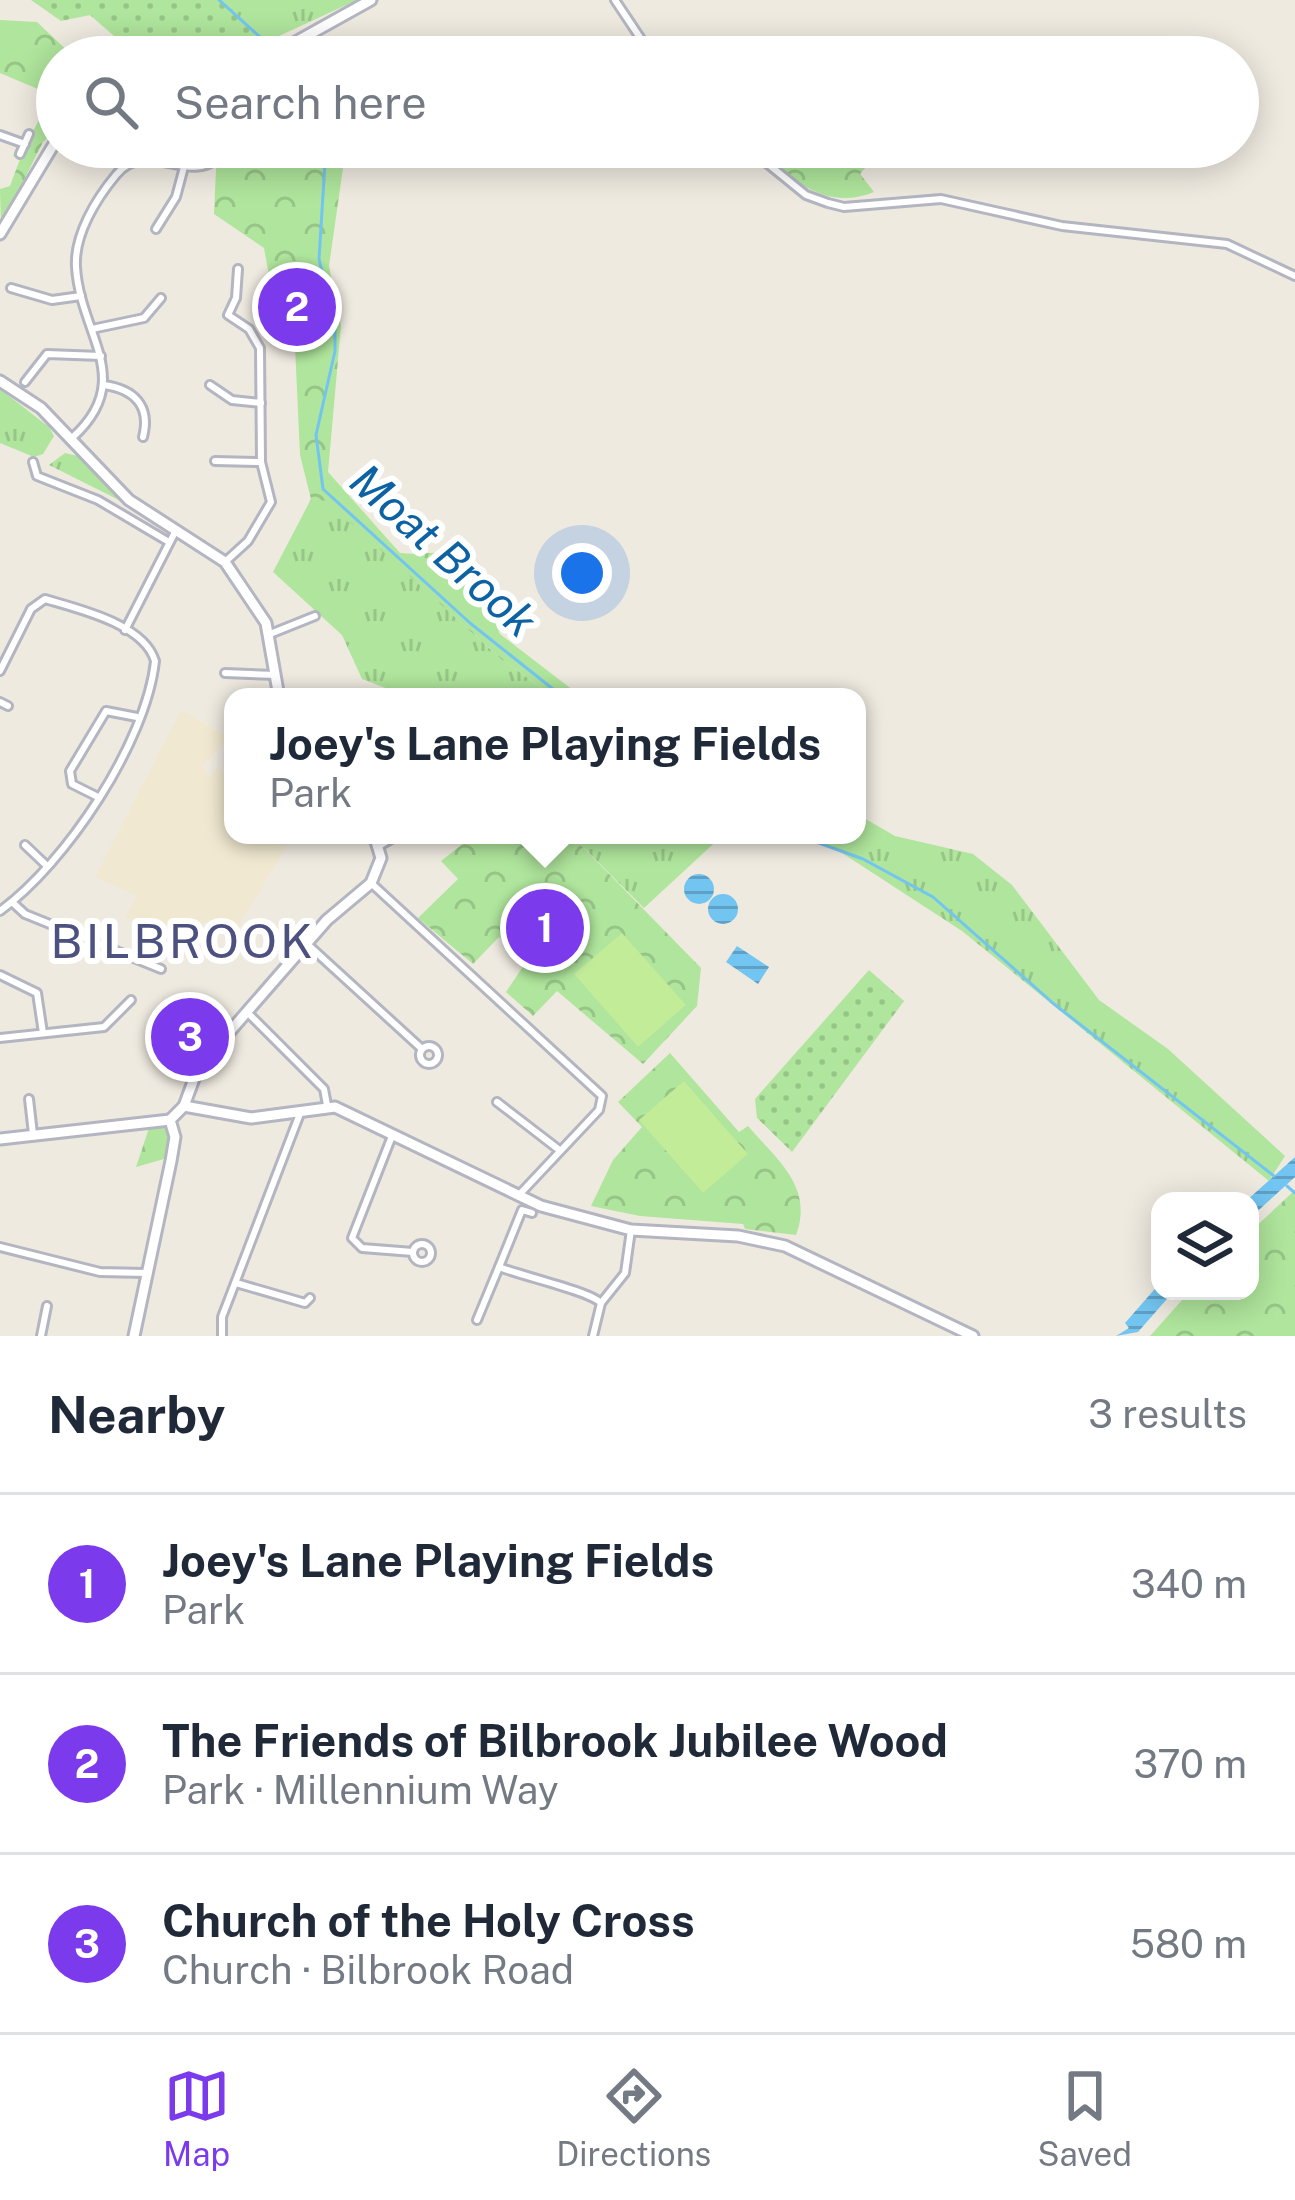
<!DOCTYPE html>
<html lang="en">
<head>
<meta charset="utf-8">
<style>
	body { margin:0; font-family:"Public Sans",sans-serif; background:#f2f2f3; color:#1f2937 }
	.controls { position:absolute; right:36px; bottom:36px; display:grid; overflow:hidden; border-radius:24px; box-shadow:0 6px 30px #0003 }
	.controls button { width:108px; height:108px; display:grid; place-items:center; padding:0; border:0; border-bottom:3px solid #e0e1e3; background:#fff; color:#1f2937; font:60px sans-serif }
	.you { position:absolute; left:582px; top:573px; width:42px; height:42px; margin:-30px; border:9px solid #fff; border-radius:50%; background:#1a73e8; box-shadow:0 0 0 18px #1a73e833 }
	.badge { display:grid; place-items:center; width:78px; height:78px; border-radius:50%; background:#7c3aed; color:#fff; font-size:39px; font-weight:700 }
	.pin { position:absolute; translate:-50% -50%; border:6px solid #fff; box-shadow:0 3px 12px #0006 }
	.popup { position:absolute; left:224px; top:688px; width:642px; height:156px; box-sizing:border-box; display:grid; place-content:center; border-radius:24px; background:#fff; filter:drop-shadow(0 3px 9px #0005); font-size:39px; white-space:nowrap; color:#747a83 }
	.popup b { font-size:45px; color:#1f2937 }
	.popup::after { content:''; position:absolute; left:50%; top:100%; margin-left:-24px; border:24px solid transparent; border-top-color:#fff }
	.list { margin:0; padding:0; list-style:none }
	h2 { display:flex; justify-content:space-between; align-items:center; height:156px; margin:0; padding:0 48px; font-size:51px }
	h2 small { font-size:39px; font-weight:400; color:#747a83 }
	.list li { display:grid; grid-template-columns:78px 1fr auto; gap:36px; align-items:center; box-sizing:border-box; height:180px; padding:0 48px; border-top:3px solid #e0e1e3 }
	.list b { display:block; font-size:45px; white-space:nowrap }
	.list p { margin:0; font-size:39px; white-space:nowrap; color:#747a83 }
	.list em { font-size:39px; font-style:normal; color:#747a83 }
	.icon { flex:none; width:66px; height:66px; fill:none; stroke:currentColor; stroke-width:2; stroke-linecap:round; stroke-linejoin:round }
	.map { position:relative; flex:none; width:1295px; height:1336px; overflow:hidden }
	.search { position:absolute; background:#fff; box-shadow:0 6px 30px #0003; left:36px; right:36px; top:36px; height:132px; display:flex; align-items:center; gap:30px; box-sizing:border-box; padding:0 42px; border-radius:66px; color:#747a83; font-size:45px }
	.sheet { height:696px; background:#fff }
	nav { display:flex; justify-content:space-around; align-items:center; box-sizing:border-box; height:168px; border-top:3px solid #e0e1e3; background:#fff; font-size:33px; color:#747a83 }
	nav a { display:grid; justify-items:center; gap:6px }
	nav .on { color:#7c3aed }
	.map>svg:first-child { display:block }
</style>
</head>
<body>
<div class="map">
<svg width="1295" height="1336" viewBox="0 0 1295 1336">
	<defs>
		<pattern id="grass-tufts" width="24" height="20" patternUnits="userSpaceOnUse" patternTransform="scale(3)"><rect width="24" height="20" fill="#afe59c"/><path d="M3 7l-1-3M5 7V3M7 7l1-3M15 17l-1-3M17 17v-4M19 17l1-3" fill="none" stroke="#97c587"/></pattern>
		<pattern id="forest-crowns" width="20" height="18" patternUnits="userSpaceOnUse" patternTransform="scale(3)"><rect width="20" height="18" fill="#afe59c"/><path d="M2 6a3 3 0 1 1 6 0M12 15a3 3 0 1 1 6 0" fill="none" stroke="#97c587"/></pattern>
		<pattern id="garden-dots" width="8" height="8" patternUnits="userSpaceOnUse" patternTransform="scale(3)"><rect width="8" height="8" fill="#afe59c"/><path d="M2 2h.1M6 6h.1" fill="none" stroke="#97c587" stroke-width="1.8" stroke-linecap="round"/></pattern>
		<pattern id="water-rules" width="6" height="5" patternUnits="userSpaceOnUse" patternTransform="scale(3)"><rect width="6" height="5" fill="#73c5f1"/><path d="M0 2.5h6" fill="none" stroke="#5fa0c4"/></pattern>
	</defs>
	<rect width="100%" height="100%" fill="#efeae0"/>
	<polygon fill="#f0e8d0" points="181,710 228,737 202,767 209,777 217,768 233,781 233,835 293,835 234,934 204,921 194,947 125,917 137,896 95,877"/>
	<g fill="url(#grass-tufts)">
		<polygon points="219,0 357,0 266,42"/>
		<polygon points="0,389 49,427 54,436 43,454 34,457 0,443"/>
		<polygon points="65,453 78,456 129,505 49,465"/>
		<polygon points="311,499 327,500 501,659 555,697 409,697 362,679 342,635 273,572"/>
		<polygon points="857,814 895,836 973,854 1012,885 1099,1000 1168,1049 1285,1156 1269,1181 962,931 839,851 797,835 857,835"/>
		<polygon points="571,835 723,835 644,908"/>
	</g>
	<g fill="url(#forest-crowns)">
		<polygon points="0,20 37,22 74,57 57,57 57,130 43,142 1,226 0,189 10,186 20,159 13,156 25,130 32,133 52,95 0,73"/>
		<path d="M217,147H346L329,266L341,326L328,472L400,553C423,556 438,549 461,555L481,585L500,634L582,697H555L501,659L327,501L311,499L300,455L295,346L274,302L264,248L214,214Z"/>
		<path d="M754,147H850L871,161L860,174L874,192C825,212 790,178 754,147Z"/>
		<polygon points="474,835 571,835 701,968 697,1006 643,1064 557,991 533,1016 506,992 528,959 499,937 473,964 418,918 458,879 441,861"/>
		<path d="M670,1053L739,1132L748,1126C777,1160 814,1187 796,1235L745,1229L743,1224L640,1216L591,1206L613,1160L642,1127L618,1102Z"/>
		<polygon points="164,1127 169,1136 164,1159 136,1167 149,1128"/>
		<polygon points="1295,1190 1295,1336 1150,1336 1190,1291 1250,1291 1250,1232"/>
	</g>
	<g fill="url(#garden-dots)">
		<polygon points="31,0 219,0 266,42 221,57 138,57 90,15 61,21"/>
		<polygon points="869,970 904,1001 792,1152 757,1118 755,1099"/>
	</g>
	<g fill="#c2ec98">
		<polygon points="622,933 686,1005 638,1047 574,974"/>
		<polygon points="684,1081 748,1154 703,1193 639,1120"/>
	</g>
	<g fill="url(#water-rules)">
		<circle cx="699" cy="889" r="15"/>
		<circle cx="723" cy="909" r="15"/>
		<polygon points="737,946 769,967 758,984 726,962"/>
		<polygon points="1295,1157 1295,1177 1250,1218 1246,1201"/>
		<polygon points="1160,1283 1160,1291 1174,1291 1138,1332 1116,1336 1129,1328 1125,1323"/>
	</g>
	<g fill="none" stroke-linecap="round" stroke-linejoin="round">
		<g stroke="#73c5f1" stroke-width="3">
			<polyline points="219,0 270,46"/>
			<polyline points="280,56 281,57"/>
			<polyline points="326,147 319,259 335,326 335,351 316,435 323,489 470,623 563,697"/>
			<polyline points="797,835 863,859 933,897 1054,1004 1274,1176"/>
			<polyline points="1287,1186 1295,1193"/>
		</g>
		<g stroke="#b3b5c1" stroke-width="12">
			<g id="street">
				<polyline points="615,0 653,57"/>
				<polyline points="0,135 25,144"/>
				<polyline points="747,147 806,195 828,203 844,207 941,199 1062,226 1227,244 1295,276"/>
				<polyline points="20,154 29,134"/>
				<polyline points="156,229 176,197 184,167"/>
				<polyline points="11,288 52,300 81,296"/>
				<polyline points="92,329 144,318 161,298"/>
				<polyline points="25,382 47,354 101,356"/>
				<path d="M104,385C134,389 151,406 143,437"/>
				<polyline points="210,385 232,400 261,403"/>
				<path d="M72,438C137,380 80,335 76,267C74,235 96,199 116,175C146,138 188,185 218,158L217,147"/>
				<polyline points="215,461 259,462"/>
				<polyline points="33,462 37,476 98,500 169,542"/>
				<polyline points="225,562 248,541 271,502 261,462 260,348 249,329 228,315 236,298 238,269"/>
				<polyline points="125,630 175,532"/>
				<polyline points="270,634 315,616"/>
				<path d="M0,671L31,609L45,599C79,609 144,624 155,661C146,743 66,863 0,911"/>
				<polyline points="225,673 276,675"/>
				<polyline points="0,702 8,706"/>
				<polyline points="98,797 72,784 70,771 106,711 137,717"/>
				<polyline points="25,845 46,865"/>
				<polyline points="379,846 398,835"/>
				<polyline points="371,883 602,1096 599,1110 518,1196"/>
				<polyline points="12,902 25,914 161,969"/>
				<polyline points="306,943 422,1049"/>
				<polyline points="0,975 37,993 43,1033"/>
				<polyline points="247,1012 324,1089 327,1105"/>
				<polyline points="0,1038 104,1027 131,1000"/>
				<circle cx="429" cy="1055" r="9"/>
				<polyline points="163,1051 193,1075"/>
				<polyline points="29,1099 33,1134"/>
				<polyline points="497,1102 558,1149"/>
				<polyline points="392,1136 352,1238 362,1248 413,1252"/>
				<path d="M532,1213L522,1210L499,1267C522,1276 589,1291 601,1303"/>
				<circle cx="422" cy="1253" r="9"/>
				<polyline points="0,1247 100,1272 145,1273"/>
				<polyline points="236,1283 305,1303 310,1298"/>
				<polyline points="477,1320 499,1267"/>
				<polyline points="41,1336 47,1306"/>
				<polyline points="222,1336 222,1317 301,1111"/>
				<polyline points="593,1336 601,1303 625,1273 631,1230"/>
			</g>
		</g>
		<g stroke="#b3b5c1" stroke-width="15">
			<g id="secondary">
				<polyline points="255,57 283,49 371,0"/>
				<polyline points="0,234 57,139"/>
				<polyline points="0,381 41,408 129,500 225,562 266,623 279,697"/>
				<polyline points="184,1106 251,1118 335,1107 541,1206 631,1230 738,1236 785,1246 973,1336"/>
				<polyline points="170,1120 184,1106 198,1068 327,920 371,883 381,858 374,835"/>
				<polyline points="0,1139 170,1120"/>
				<polyline points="134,1336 171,1161 175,1137 170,1120"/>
			</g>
		</g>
		<use href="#street" stroke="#fff" stroke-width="6"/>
		<use href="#secondary" stroke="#fff" stroke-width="9"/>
	</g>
	<g text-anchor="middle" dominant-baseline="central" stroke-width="12" stroke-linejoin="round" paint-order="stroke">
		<g font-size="45" font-style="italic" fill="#0c62a3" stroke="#fff">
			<text transform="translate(444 550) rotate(42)">Moat Brook</text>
		</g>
		<g font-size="48" letter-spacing="3" fill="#4c517f" stroke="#fff">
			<text x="183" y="940">BILBROOK</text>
		</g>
	</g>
</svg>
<div class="controls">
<button><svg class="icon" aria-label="layers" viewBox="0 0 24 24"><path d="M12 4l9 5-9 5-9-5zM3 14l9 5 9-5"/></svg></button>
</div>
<div class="you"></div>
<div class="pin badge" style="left:545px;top:928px">1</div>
<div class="popup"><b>Joey's Lane Playing Fields</b>Park</div>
<div class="pin badge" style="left:297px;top:307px">2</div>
<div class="pin badge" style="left:190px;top:1037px">3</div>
<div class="search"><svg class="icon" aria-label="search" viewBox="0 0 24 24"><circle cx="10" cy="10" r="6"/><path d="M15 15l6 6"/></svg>Search here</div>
</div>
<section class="sheet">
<h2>Nearby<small>3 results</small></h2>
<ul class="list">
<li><span class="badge">1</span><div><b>Joey's Lane Playing Fields</b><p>Park</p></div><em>340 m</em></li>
<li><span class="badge">2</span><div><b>The Friends of Bilbrook Jubilee Wood</b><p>Park · Millennium Way</p></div><em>370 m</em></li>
<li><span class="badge">3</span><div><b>Church of the Holy Cross</b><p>Church · Bilbrook Road</p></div><em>580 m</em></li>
</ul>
</section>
<nav>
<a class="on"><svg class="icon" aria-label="map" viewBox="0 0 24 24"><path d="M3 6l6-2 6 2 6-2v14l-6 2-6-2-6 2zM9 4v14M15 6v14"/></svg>Map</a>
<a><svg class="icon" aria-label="directions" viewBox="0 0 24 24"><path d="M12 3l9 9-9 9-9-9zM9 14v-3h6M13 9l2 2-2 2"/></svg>Directions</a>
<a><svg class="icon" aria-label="saved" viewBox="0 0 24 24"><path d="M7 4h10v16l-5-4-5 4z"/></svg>Saved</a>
</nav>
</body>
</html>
